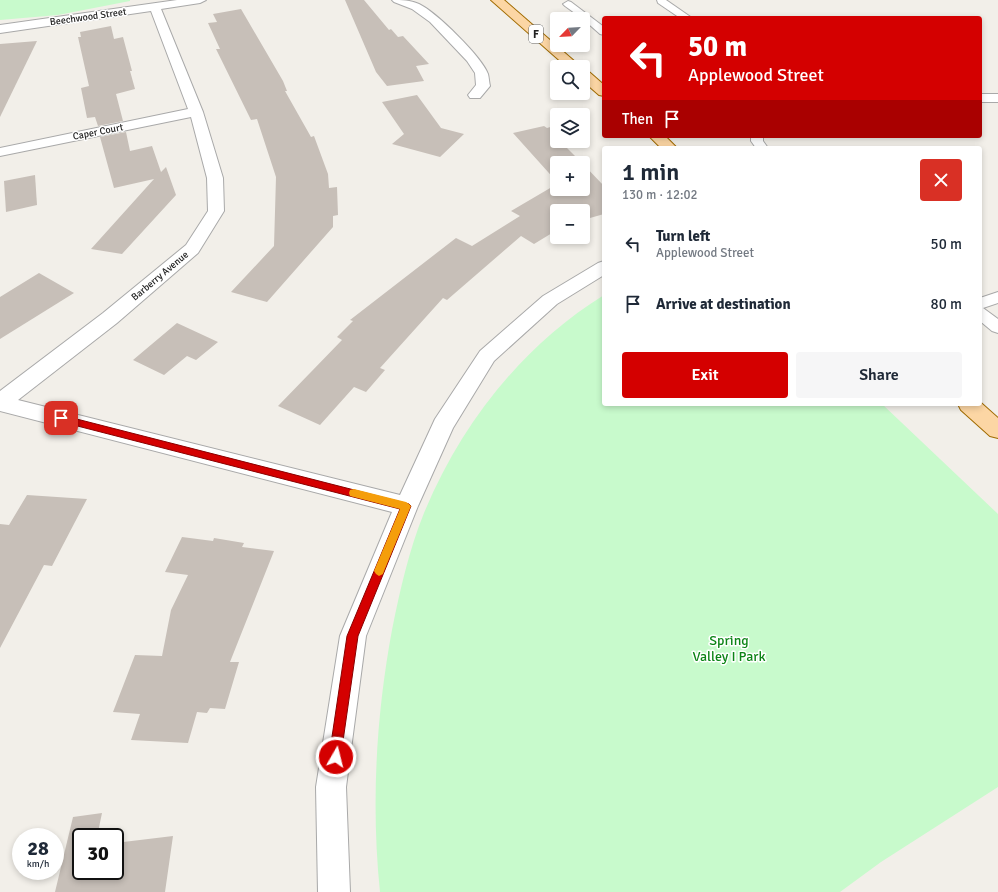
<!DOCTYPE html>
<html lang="en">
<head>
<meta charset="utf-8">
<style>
	body { margin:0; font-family:Signika,sans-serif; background:#f6f6f7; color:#1f2937; height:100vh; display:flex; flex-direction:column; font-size:15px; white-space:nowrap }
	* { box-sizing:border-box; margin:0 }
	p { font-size:13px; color:#747a83 }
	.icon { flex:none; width:22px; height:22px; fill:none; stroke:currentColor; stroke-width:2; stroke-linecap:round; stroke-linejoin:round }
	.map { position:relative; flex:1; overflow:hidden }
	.side { position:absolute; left:602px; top:146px; width:380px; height:260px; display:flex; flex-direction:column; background:#fff; border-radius:4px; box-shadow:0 2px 6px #0003 }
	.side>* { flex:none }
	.hud { position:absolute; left:602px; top:16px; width:380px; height:122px; border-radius:4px; box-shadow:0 2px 6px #0003; background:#d40000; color:#fff; overflow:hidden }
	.needle { width:26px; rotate:245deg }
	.buttons { position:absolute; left:550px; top:12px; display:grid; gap:8px }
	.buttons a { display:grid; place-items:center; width:40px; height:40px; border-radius:4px; background:#fff; box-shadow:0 2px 6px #0003; font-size:20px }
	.speed { position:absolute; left:12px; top:828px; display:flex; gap:8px; font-size:20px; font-weight:700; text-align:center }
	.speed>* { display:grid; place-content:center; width:52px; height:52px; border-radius:50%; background:#fff; box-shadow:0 2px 6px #0003; line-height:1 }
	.speed small { font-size:10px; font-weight:400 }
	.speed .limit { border:2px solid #111; border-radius:6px; background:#fff; color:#111 }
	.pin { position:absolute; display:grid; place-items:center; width:34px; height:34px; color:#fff; margin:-17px; border-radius:8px; box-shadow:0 2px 6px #0006 }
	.me { position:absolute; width:44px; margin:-22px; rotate:8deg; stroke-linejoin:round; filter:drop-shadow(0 0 3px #0008) }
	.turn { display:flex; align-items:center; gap:14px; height:84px; padding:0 20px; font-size:18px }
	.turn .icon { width:52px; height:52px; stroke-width:2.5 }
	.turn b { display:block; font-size:28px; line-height:34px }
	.then { display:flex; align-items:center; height:38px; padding:0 20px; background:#0003; gap:8px; font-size:15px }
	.round { display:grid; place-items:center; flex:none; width:42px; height:42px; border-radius:4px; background:#f6f6f7 }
	.overview { display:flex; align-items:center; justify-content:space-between; height:68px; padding:0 20px }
	h1 { font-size:24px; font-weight:600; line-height:30px }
	.action { display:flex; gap:8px; margin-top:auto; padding:8px 20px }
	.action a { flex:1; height:46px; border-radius:4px; background:#d40000; color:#fff; font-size:16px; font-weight:600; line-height:46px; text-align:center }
	.action a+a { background:#f6f6f7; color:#1f2937 }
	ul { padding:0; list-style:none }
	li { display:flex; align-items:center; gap:12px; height:60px; padding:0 20px }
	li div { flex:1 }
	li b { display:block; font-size:15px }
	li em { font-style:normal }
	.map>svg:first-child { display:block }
	.park { fill:#c8facc }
	.building { fill:#c7bfb8 }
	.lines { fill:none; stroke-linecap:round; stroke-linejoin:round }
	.lane-casing { stroke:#a9a9a9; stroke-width:2 }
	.street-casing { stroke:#a9a9a9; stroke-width:2 }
	.primary-casing { stroke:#a06b00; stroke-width:2 }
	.lane { fill:#fff; fill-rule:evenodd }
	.street { fill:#fff; fill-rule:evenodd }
	.primary { fill:#fcd6a4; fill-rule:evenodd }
	.route { fill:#d40000; stroke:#8a0000 }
	.slow { fill:#f59e0b }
	.labels { text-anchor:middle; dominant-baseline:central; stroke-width:3; stroke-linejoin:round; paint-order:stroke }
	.far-street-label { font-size:10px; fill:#222; stroke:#fff }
	.shield { fill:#fff; stroke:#646464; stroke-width:1 }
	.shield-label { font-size:11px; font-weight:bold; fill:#222 }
	.near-park-label { font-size:14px; fill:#0c8416; stroke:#fff }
</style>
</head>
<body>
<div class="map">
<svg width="998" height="892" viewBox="0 0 998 892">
	<rect width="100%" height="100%" fill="#f2efe9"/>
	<g class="park">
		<path d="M 0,0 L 130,0 L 130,1 L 58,15 L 0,20 Z"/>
		<path d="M 604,295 L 604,404 L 882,404 L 998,514 L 998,787 L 881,862 L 840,892 L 380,892 C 371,805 376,716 392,630 C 400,590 409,550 424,513 C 461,424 522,346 604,295 Z"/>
	</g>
	<g class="building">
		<path d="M 345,0 L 364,0 L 389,30 L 391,29 L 398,37 L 403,36 L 429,64 L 416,66 L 424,81 L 387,86 L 376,72 Z"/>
		<path d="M 241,9 L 283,81 L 287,91 L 285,91 L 311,137 L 314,136 L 328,174 L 329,188 L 337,187 L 338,215 L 333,216 L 333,227 L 267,302 L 231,292 L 274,246 L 276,177 L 257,119 L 251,120 L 216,49 L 220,49 L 208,23 L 217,22 L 213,14 Z"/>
		<path d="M 111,26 L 114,39 L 123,37 L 132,71 L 130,71 L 135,89 L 116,94 L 123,121 L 98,126 L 95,117 L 87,118 L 81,88 L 89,86 L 78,37 L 81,37 L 80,32 Z"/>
		<path d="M 37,41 L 0,117 L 0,44 Z"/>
		<path d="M 417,95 L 441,128 L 464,134 L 440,157 L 392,144 L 404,134 L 382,102 Z"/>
		<path d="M 557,125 L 557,141 L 560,141 L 582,163 L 557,163 L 557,182 L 513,133 L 544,126 L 547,128 Z"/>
		<path d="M 126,132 L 130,151 L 152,146 L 161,172 L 166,167 L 176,195 L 122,254 L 91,249 L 154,179 L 114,188 L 100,137 Z"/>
		<path d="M 583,164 L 604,186 L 604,214 L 583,220 L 583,211 L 557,211 L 557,230 L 534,244 L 521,236 L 447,300 L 443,298 L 380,368 L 385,370 L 366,392 L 354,387 L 320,425 L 278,406 L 342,340 L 337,337 L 353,321 L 350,320 L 456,238 L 472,246 L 520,216 L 511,211 L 557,184 L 557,189 L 583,189 Z"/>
		<path d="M 35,175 L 37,205 L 6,212 L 4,181 Z"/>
		<path d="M 39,273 L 74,293 L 0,339 L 0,297 Z"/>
		<path d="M 177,323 L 218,342 L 196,360 L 187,356 L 164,375 L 133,360 Z"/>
		<path d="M 27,495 L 87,499 L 52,566 L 44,565 L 0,648 L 0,524 L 9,525 Z"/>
		<path d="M 182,537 L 213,541 L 214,538 L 244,543 L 242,547 L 274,551 L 230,662 L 239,662 L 225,709 L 210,708 L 207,713 L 197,712 L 188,743 L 131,740 L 140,714 L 113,712 L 135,655 L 162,656 L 171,610 L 188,575 L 165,572 Z"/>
		<path d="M 102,813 L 97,837 L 81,837 L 81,871 L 115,871 L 115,843 L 173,836 L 165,892 L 55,892 L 73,817 Z"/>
	</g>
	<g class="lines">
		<defs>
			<g id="lane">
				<path d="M 657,0 L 666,0 L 692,18 L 680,18 L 658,3 Z"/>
				<path d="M 568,1 L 571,2 L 604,27 L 604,35 L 600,34 L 583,19 L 565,6 L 563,4 Z"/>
				<rect x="980" y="94" width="18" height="8"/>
				<path d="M 751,136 L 763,136 L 763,141 L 768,148 L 756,148 L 751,141 Z"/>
				<path d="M 998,292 L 998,303 L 983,308 L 998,319 L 998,333 L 992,331 L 980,321 L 980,298 Z"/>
			</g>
			<g id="street">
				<path d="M 177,0 L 206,0 L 200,3 L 161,9 L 203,112 L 223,178 L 224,211 L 198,253 L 117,323 L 18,400 L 400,495 L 435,419 L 480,351 L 543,296 L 598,263 L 604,261 L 604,275 L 557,304 L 494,361 L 453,428 L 418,506 L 366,636 L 346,787 L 350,892 L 318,892 L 316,787 L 340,636 L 392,512 L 0,411 L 0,391 L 103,313 L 186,245 L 208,211 L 207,178 L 191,117 L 0,156 L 0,148 L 188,109 L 151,11 L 0,33 L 0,25 Z"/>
				<path d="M 392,0 C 402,0 410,0 419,4 C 436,12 482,57 488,74 C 489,78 489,82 490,86 L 480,98 L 470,98 L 468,95 L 476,85 L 475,73 L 467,61 L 430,22 L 412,9 L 394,2 Z"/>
			</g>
			<g id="primary">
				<path d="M 491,0 L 504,0 L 581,67 L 567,67 Z"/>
				<path d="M 583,70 L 588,71 L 604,85 L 604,96 L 599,95 L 583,81 Z"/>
				<path d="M 649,136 L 665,136 L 677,148 L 661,148 Z"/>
				<path d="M 980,402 L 998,418 L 998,438 L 990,436 L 961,410 L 958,404 L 980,404 Z"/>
			</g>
		</defs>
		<use href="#lane" class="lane-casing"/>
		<use href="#street" class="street-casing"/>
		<use href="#primary" class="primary-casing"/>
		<use href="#lane" class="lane"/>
		<use href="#street" class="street"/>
		<use href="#primary" class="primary"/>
	</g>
	<path class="route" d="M 61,415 L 409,504 L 411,506 L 358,636 L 340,762 L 336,763 L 331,762 L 329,757 L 347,636 L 400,509 L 58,421 L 57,418 Z"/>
	<path class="slow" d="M 354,489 L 406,502 L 409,504 L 411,506 L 384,571 L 383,574 L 379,576 L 376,574 L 374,571 L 400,509 L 350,496 L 349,493 L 350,490 Z"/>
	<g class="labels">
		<g class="far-street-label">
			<text transform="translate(88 17) rotate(-8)">Beechwood Street</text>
			<text transform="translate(98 132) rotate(-11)">Caper Court</text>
			<text transform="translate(160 276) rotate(-40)">Barberry Avenue</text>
		</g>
		<rect class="shield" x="529" y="25" width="14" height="18" rx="3"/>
		<g class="shield-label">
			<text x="536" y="34">F</text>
		</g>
		<g class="near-park-label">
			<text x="729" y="640">Spring<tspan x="729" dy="16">Valley I Park</tspan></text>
		</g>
	</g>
</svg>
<div class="buttons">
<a><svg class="needle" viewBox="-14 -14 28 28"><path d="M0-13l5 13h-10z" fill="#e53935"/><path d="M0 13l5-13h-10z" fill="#747a83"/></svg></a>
<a><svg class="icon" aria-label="search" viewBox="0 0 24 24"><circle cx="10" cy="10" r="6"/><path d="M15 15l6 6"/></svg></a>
<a><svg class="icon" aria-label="layers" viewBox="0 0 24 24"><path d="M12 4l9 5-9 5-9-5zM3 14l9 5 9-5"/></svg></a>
<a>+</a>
<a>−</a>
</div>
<div class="speed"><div>28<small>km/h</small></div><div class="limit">30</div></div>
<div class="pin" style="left:61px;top:418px;background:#d93025"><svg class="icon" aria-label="arrive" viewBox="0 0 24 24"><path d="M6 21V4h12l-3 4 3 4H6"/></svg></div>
<svg class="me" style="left:336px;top:757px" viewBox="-20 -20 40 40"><circle r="17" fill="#d40000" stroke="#fff" stroke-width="3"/><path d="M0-11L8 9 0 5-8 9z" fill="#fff"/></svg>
<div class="hud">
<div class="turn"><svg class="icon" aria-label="left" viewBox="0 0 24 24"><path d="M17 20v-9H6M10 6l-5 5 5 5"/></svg><div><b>50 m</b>Applewood Street</div></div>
<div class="then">Then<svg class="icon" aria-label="arrive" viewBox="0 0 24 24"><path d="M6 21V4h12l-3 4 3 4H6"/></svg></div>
</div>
<section class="side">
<div class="overview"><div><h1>1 min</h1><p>130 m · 12:02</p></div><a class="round" style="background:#d93025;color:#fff"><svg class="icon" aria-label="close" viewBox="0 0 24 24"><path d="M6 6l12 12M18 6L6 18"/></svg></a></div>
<ul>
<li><svg class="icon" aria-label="left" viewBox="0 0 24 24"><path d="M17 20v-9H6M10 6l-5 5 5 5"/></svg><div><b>Turn left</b><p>Applewood Street</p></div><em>50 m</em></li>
<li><svg class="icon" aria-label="arrive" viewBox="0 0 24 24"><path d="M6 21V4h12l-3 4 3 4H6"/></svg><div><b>Arrive at destination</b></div><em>80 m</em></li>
</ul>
<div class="action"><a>Exit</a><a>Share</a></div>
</section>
</div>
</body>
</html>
